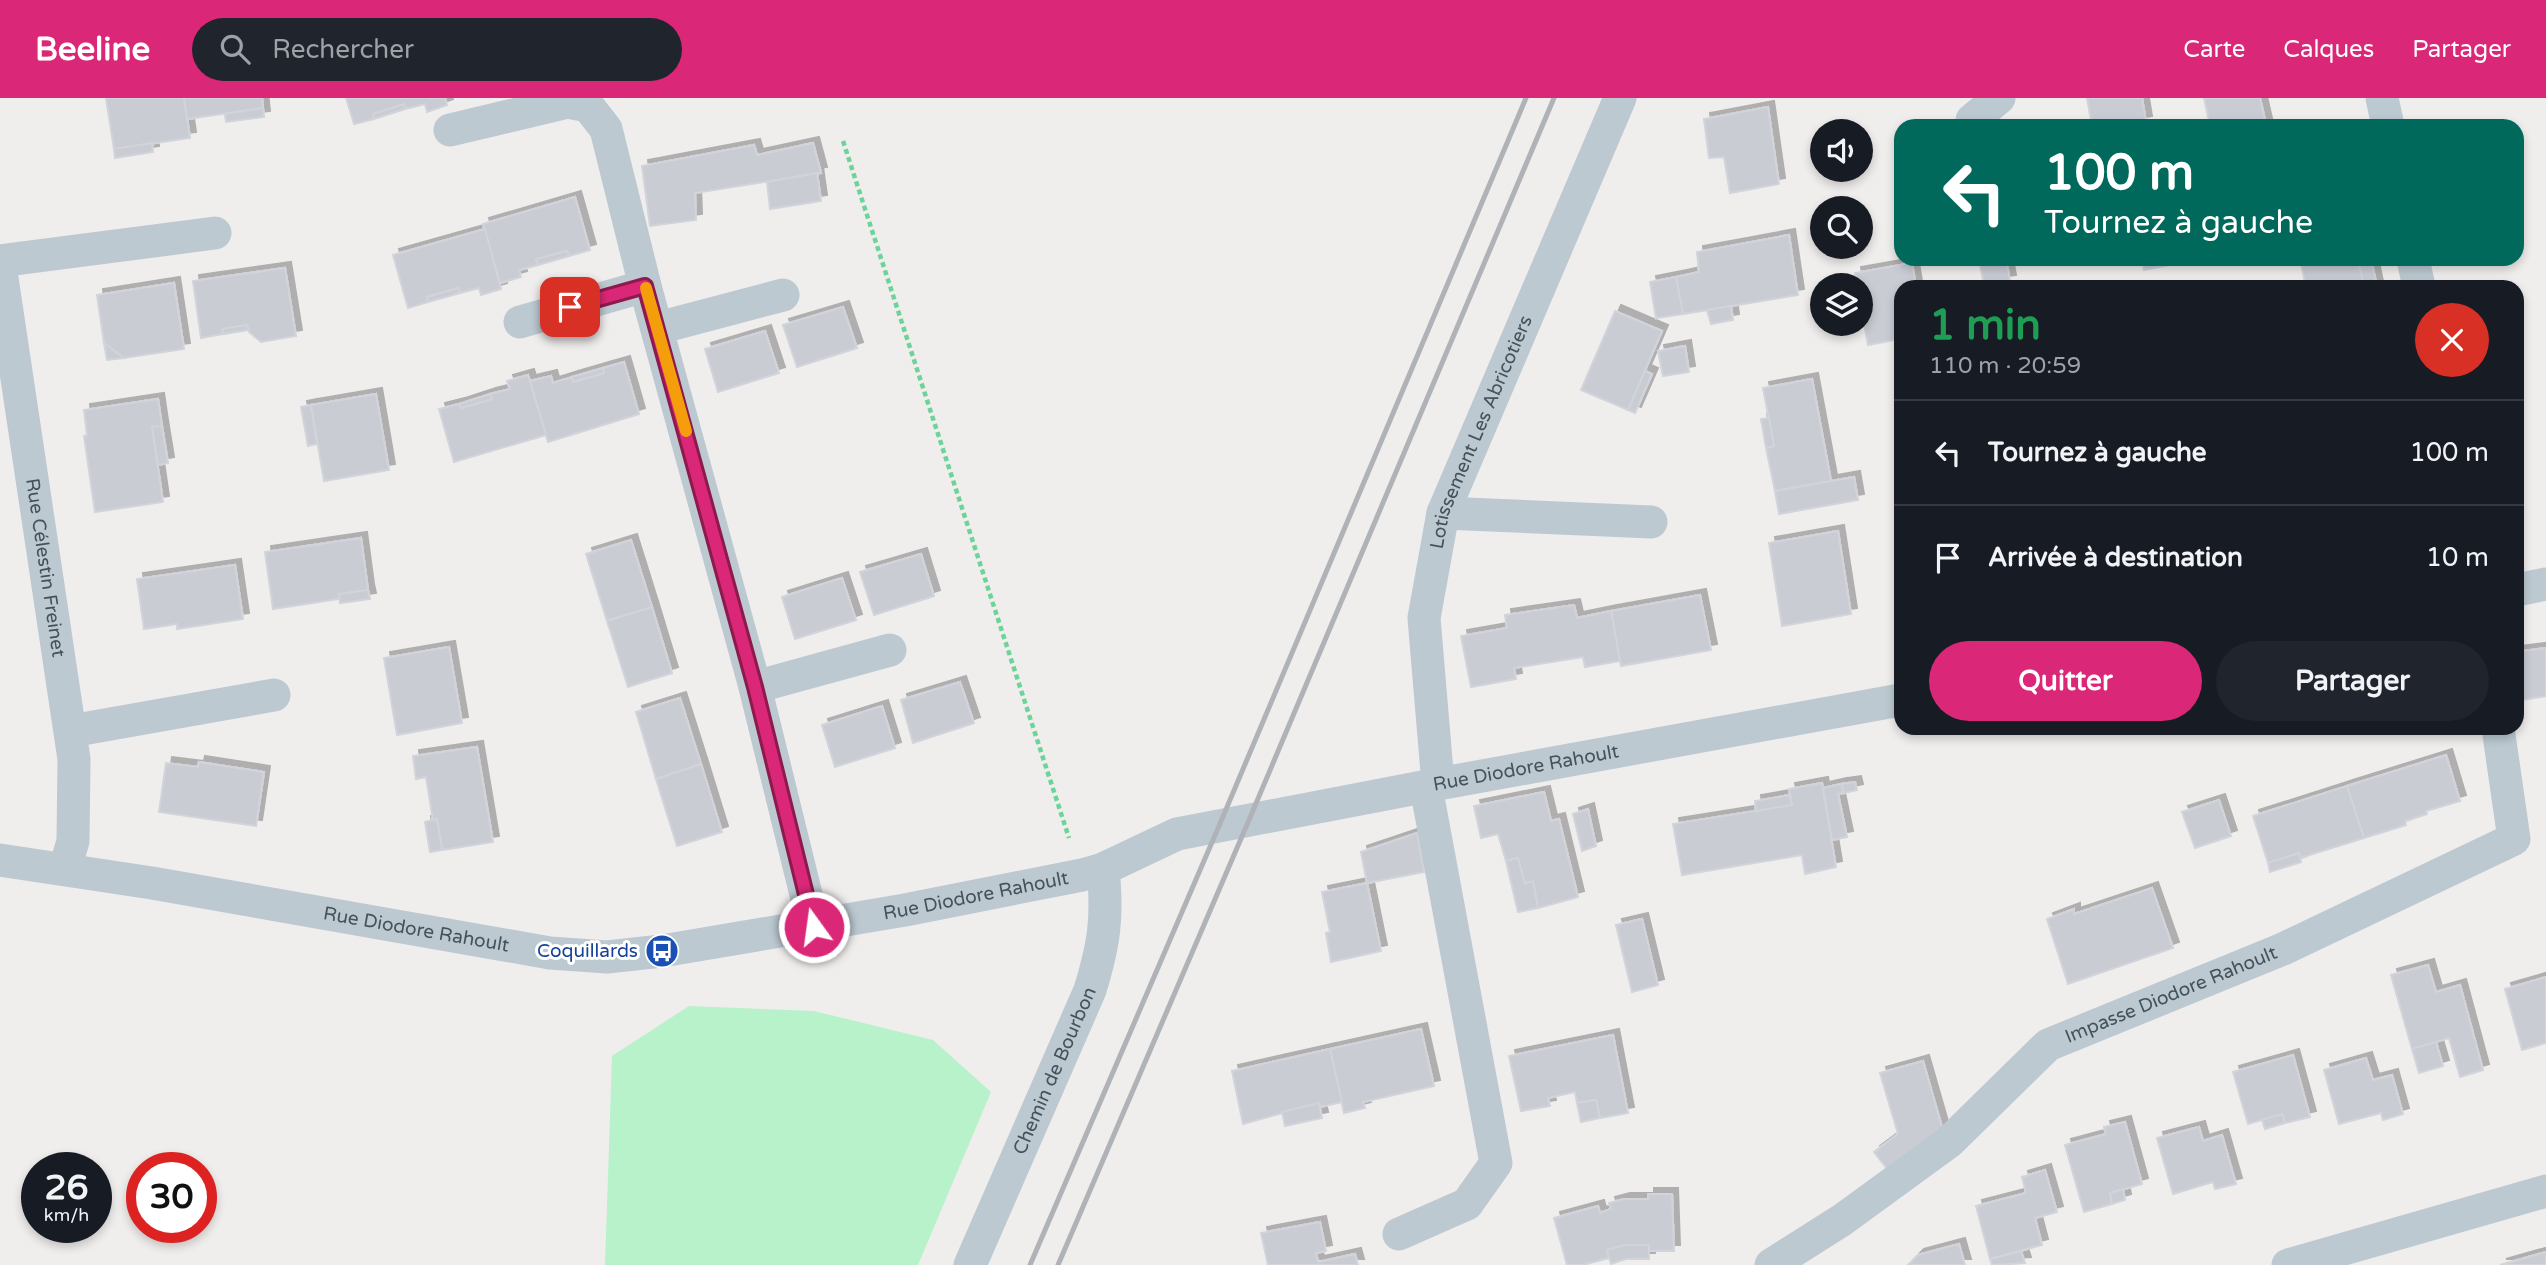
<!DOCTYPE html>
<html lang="fr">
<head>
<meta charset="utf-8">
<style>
	body { margin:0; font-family:"Varela Round",sans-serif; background:#20242c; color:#f1f3f6; height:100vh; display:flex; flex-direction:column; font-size:26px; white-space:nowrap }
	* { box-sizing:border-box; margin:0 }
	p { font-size:23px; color:#9ea1a6 }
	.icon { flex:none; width:38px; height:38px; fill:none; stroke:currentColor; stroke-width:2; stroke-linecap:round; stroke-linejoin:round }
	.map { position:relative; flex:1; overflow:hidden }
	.details { position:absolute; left:1894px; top:182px; width:630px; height:455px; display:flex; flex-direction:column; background:#171b24; border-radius:21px; box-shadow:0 4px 10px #0003 }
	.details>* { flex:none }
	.banner { position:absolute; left:1894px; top:21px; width:630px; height:147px; border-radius:21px; box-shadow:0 4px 10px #0003; background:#00695c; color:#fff; overflow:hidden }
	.buttons { position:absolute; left:1810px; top:21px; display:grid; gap:14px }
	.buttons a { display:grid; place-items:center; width:63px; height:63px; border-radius:50%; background:#171b24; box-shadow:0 4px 10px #0003; font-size:35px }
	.speed { position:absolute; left:21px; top:1054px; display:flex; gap:14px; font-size:35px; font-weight:700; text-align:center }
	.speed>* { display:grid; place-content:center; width:91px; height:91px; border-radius:50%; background:#171b24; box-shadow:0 4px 10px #0003; line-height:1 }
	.speed small { font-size:18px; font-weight:400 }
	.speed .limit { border:10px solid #d22; background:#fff; color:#111 }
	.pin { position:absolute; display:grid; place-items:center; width:60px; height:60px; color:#fff; margin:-30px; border-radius:14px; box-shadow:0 4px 10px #0006 }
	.me { position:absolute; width:77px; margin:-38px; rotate:346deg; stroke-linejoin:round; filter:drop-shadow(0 0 5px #0008) }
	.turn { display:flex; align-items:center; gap:24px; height:147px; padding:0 35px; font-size:32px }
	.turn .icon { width:91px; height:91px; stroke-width:2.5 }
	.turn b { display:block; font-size:49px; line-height:60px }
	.round { display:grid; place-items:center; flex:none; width:74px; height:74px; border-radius:37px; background:#20242c }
	.headline { display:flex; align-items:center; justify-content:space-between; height:119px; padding:0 35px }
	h1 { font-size:42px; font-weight:700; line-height:52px; color:#1e9e55 }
	.button { display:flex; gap:14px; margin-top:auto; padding:14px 35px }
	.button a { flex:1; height:80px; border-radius:42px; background:#db2777; color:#fff; font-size:28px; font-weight:700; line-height:80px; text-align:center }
	.button a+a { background:#20242c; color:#f1f3f6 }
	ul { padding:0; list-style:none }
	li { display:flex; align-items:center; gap:21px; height:105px; padding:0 35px; border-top:2px solid #363941 }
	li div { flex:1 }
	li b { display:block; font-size:26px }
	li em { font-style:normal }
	header { display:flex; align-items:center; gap:42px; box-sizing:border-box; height:98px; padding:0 35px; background:#db2777; color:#fff }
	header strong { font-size:33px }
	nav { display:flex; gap:38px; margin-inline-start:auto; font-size:24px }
	.search { width:490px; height:63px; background:#20242c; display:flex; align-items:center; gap:18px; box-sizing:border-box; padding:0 24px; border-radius:38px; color:#9ea1a6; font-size:26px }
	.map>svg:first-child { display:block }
	.green { fill:#b7f2ca }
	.building { fill:#c9ccd3; stroke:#d1d4da; stroke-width:2; filter:url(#shadow) }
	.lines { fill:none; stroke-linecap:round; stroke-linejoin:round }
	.path { stroke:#6cd399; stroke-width:4.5; stroke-dasharray:5 3.5; stroke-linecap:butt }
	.minor { stroke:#bcc9d1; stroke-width:33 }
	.rail { stroke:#afb3b8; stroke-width:5 }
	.route-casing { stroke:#8e194d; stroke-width:18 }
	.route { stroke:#db2777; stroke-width:12 }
	.slow { stroke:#f59e0b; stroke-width:12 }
	.labels { text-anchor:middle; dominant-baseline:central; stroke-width:6; stroke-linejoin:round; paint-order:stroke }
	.street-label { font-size:19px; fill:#44525c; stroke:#fff }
	.transit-label { font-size:19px; fill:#164399; stroke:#fff; text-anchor:end }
</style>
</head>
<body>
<header>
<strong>Beeline</strong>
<div class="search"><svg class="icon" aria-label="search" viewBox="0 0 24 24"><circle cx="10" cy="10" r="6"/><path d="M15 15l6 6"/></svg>Rechercher</div>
<nav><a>Carte</a><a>Calques</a><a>Partager</a></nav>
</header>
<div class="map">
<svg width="2546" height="1167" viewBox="0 0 2546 1167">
	<defs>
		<filter id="shadow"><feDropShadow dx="6" dy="-6" stdDeviation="0" flood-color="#0004"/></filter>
	</defs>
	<rect width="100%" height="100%" fill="#f0eded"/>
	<path class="green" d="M 689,908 L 814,913 L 933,942 L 991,994 L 918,1167 L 605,1167 L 612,958 Z"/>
	<g class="building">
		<path d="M 106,0 L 184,0 L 190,40 L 114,51 Z"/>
		<path d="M 184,0 L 262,0 L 263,10 L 187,21 Z"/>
		<path d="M 346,0 L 445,0 L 447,7 L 427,14 L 425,6 L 405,11 L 404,6 L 373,16 L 374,21 L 354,26 Z"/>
		<path d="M 2087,0 L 2142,0 L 2146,24 L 2124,28 L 2092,28 Z"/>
		<path d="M 2204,0 L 2260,0 L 2266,26 L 2210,28 Z"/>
		<path d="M 404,6 L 405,11 L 374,21 L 373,16 Z"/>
		<path d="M 1768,9 L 1779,86 L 1730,95 L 1724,59 L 1709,60 L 1704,21 Z"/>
		<path d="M 263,10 L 264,19 L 226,24 L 225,16 Z"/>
		<path d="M 152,45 L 153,54 L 115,60 L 114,51 Z"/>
		<path d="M 813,45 L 821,75 L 695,95 L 696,122 L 650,128 L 642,68 L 754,47 L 757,57 Z"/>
		<path d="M 817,75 L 821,103 L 770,111 L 767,84 Z"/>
		<path d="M 575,99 L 590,152 L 569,158 L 567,153 L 536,161 L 538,167 L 519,172 L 521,179 L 500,185 L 483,126 Z"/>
		<path d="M 485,131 L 501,191 L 481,197 L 479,190 L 460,195 L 458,190 L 427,199 L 428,204 L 408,210 L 393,157 Z"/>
		<path d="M 1789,137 L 1798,197 L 1683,216 L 1676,179 L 1699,174 L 1697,154 Z"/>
		<path d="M 567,153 L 569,158 L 538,167 L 536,161 Z"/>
		<path d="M 1979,161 L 2006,161 L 2010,183 L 1984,187 Z"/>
		<path d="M 2142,161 L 2189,161 L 2189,163 L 2144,172 Z"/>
		<path d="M 2300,161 L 2358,161 L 2364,189 L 2306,189 Z"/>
		<path d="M 2358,161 L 2371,161 L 2377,189 L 2364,189 Z"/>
		<path d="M 1912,165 L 1916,189 L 1900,189 L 1900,241 L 1868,247 L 1860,204 L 1860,187 L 1857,187 L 1855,175 Z"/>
		<path d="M 285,170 L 296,238 L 261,244 L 249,234 L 247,227 L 222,231 L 223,236 L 201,240 L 193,183 Z"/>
		<path d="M 1676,179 L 1683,216 L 1656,220 L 1650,184 Z"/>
		<path d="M 174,185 L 184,251 L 124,260 L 104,245 L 97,197 Z"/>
		<path d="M 458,190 L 460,195 L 428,204 L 427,199 Z"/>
		<path d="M 1731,208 L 1733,222 L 1711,226 L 1707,212 Z"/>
		<path d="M 843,209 L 857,250 L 797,269 L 783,227 Z"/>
		<path d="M 1615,213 L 1662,233 L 1628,312 L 1581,292 Z"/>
		<path d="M 247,227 L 249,232 L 223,236 L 222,231 Z"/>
		<path d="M 765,233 L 779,275 L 718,294 L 705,251 Z"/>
		<path d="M 104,245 L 124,260 L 107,262 Z"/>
		<path d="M 1685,248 L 1689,274 L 1663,278 L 1658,253 Z"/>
		<path d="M 624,264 L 639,316 L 548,344 L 530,283 L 551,278 L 553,285 L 572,279 L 573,284 L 604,275 L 603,270 Z"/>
		<path d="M 603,270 L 604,275 L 573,284 L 572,279 Z"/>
		<path d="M 1645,273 L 1652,276 L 1635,315 L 1628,312 Z"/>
		<path d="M 528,277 L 546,337 L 454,364 L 439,311 L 459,306 L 461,310 L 492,301 L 490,296 L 510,291 L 507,283 Z"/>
		<path d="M 1812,281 L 1831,383 L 1775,393 L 1766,350 L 1774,348 L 1763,290 Z"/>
		<path d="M 376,296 L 389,372 L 324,383 L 311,307 Z"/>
		<path d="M 490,296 L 492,301 L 461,310 L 459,306 Z"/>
		<path d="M 158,301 L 162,328 L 152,329 L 163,404 L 95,414 L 84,338 L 87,337 L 84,312 Z"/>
		<path d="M 311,307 L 317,346 L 308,348 L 301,309 Z"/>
		<path d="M 1769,320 L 1774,348 L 1766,350 L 1761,321 Z"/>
		<path d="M 162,328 L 168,365 L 158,367 L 152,329 Z"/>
		<path d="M 1854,379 L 1858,402 L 1779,416 L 1775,393 Z"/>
		<path d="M 1838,433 L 1851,516 L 1782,528 L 1769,445 Z"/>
		<path d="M 361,440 L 368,492 L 339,496 L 339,501 L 273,511 L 265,454 Z"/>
		<path d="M 631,442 L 652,509 L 607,523 L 586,456 Z"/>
		<path d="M 921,456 L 934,498 L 874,517 L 860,474 Z"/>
		<path d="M 235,467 L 243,521 L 177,531 L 177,526 L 144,531 L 137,481 Z"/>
		<path d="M 842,480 L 856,522 L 795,541 L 782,499 Z"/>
		<path d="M 368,492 L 370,501 L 340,505 L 339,496 Z"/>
		<path d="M 1700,497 L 1711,552 L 1621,568 L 1611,513 Z"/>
		<path d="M 1574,507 L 1577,520 L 1611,513 L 1620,563 L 1585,569 L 1583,559 L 1514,570 L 1516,581 L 1471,589 L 1461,538 L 1507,530 L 1505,517 Z"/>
		<path d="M 652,509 L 672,575 L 628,589 L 607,523 Z"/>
		<path d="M 449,549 L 462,625 L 397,637 L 384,560 Z"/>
		<path d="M 2546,550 L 2546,598 L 2516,603 L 2516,554 Z"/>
		<path d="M 960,584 L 974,625 L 913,645 L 901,602 Z"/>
		<path d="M 680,600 L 701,666 L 656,681 L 636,614 Z"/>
		<path d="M 882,608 L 895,650 L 835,669 L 822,627 Z"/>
		<path d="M 477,649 L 493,744 L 442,752 L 437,721 L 433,722 L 426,679 L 416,681 L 413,658 Z"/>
		<path d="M 2446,657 L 2460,703 L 2426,713 L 2427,716 L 2405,723 L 2406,727 L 2364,740 L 2347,688 Z"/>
		<path d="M 199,664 L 264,674 L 256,728 L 159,714 L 166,665 L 198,669 Z"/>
		<path d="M 701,666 L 722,734 L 677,748 L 656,681 Z"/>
		<path d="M 1855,684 L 1857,692 L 1844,695 L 1841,686 Z"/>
		<path d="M 1822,685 L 1836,769 L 1805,776 L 1802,757 L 1682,777 L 1673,726 L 1792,707 L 1789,691 Z"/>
		<path d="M 1841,686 L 1844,695 L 1838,696 L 1847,739 L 1832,742 L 1823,690 Z"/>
		<path d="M 2347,688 L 2364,740 L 2300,760 L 2299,755 L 2268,765 L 2253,718 Z"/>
		<path d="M 1544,694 L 1551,723 L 1559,721 L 1578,799 L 1538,810 L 1533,783 L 1525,786 L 1518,760 L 1506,763 L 1498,736 L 1481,740 L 1474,708 Z"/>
		<path d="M 1790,697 L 1792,707 L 1756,713 L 1755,703 Z"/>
		<path d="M 2219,702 L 2231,738 L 2195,750 L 2182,714 Z"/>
		<path d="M 1588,711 L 1596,748 L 1582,753 L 1573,716 Z"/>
		<path d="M 437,721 L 442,752 L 430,754 L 425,724 Z"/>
		<path d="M 1417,735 L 1424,774 L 1367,785 L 1361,754 Z"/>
		<path d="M 2299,755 L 2301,764 L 2270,774 L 2268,765 Z"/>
		<path d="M 1518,760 L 1525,786 L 1533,783 L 1538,810 L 1518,814 L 1506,763 Z"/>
		<path d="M 1367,785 L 1381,853 L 1331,864 L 1326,835 L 1330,834 L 1322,794 Z"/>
		<path d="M 2152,790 L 2173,850 L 2068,886 L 2047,821 L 2074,811 L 2074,816 Z"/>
		<path d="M 1642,821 L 1658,887 L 1632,894 L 1616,827 Z"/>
		<path d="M 2428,867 L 2436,894 L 2460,887 L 2483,972 L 2460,979 L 2449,940 L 2412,951 L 2391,877 Z"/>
		<path d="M 2546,879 L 2546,945 L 2522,952 L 2505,891 Z"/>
		<path d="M 1421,931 L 1434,988 L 1363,1004 L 1365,1010 L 1344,1015 L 1330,951 Z"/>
		<path d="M 1613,937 L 1628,1015 L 1600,1020 L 1596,1002 L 1577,1005 L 1575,994 L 1548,1000 L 1550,1008 L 1521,1013 L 1509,958 Z"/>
		<path d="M 2436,944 L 2443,968 L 2419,975 L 2412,951 Z"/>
		<path d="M 1330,951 L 1342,1004 L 1320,1009 L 1319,1005 L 1243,1026 L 1232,973 Z"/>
		<path d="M 2293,957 L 2310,1019 L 2285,1025 L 2282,1016 L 2248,1026 L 2233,974 Z"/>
		<path d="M 2366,960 L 2373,982 L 2392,977 L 2403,1016 L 2383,1022 L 2381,1015 L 2339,1026 L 2324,972 Z"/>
		<path d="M 1923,963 L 1946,1043 L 1891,1076 L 1874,1054 L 1898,1036 L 1880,975 Z"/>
		<path d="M 1596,1002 L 1600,1020 L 1581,1024 L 1577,1005 Z"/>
		<path d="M 1319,1005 L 1322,1020 L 1285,1028 L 1282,1014 Z"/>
		<path d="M 2282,1016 L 2285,1025 L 2265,1031 L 2262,1022 Z"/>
		<path d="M 2125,1024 L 2142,1086 L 2110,1095 L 2112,1106 L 2084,1114 L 2065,1047 L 2106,1036 L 2104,1029 Z"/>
		<path d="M 2199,1029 L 2203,1043 L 2222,1037 L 2236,1086 L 2215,1091 L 2213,1084 L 2173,1096 L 2157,1040 Z"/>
		<path d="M 2045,1072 L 2057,1114 L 2035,1120 L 2042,1147 L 1990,1161 L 1976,1108 L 2026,1095 L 2022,1079 Z"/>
		<path d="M 2123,1091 L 2125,1102 L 2112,1106 L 2110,1095 Z"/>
		<path d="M 1648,1096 L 1672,1096 L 1674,1153 L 1649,1153 L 1649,1147 L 1625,1147 L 1607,1152 L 1609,1160 L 1583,1167 L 1567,1167 L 1554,1120 L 1598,1108 L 1600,1115 L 1611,1111 L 1609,1105 L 1624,1101 L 1648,1101 Z"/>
		<path d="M 1320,1124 L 1326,1153 L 1316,1155 L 1318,1164 L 1355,1156 L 1358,1167 L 1268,1167 L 1261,1135 Z"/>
		<path d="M 1959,1146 L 1965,1167 L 1908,1167 L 1918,1157 Z"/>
		<path d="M 1625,1147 L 1649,1147 L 1649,1161 L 1626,1161 L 1611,1166 L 1607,1152 Z"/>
		<path d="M 2021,1153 L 2025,1165 L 1992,1167 L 1990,1161 Z"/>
		<path d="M 2546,1154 L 2546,1167 L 2500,1167 Z"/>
	</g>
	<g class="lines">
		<path class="path" d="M 843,43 L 1069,740"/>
		<g class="minor">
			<path d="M 2382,0 L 2388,28"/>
			<path d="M 1972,22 L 1999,0"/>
			<path d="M 450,32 L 568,4 L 588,8 L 606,31 L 645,188 L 755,589 L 814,829"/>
			<path d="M 2413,161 L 2419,189"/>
			<path d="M 0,163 L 215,135"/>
			<path id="s1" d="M 0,167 L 74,661 L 73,743 L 65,771"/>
			<path d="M 520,224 L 645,188"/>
			<path d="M 658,230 L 783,197"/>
			<path d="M 1443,415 L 1651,424"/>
			<path d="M 2516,492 L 2546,486"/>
			<path d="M 755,589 L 890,552"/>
			<path d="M 71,633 L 274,597"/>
			<path id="s2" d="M 1438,686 L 1424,520 L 1443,415 L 1620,0"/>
			<path id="s3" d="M 0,762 L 152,785 L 550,855 L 607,859 L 662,853 L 905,812 L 1082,777 L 1103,771 L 1177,736 L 1438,686 L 1900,602"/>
			<path d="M 1399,1136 L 1467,1106 L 1496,1065 L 1426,689"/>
			<path id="s4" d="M 970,1167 L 1090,892 C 1104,846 1108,820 1103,771"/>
			<path id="s5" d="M 1771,1167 L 1842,1122 L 1949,1044 L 2048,947 L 2283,851 L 2514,741 L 2498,630"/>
			<path d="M 2288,1167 L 2546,1093"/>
		</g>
		<g class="rail">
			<path d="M 1030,1167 L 1219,728 L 1526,0"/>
			<path d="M 1058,1167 L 1249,722 L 1554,0"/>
		</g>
	</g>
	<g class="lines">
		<defs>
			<path id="route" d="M 570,209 L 645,188 L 755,589 L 814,829"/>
		</defs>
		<use href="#route" class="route-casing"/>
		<use href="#route" class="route"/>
		<path class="slow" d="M 646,190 L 686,333"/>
	</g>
	<defs>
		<symbol id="bus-disc" viewBox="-11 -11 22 22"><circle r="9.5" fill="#1a4fb4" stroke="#fff"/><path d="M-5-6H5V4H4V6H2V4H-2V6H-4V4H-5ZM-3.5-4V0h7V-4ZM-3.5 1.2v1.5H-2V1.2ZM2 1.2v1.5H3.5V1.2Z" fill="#fff"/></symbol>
	</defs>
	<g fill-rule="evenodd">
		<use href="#bus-disc" x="643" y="834" width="38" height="38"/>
	</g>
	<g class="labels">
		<g class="street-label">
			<text stroke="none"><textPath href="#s2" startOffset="362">Lotissement Les Abricotiers</textPath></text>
			<text stroke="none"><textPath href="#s1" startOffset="306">Rue Célestin Freinet</textPath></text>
			<text stroke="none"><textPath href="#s3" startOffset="1556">Rue Diodore Rahoult</textPath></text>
			<text stroke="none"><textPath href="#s3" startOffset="989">Rue Diodore Rahoult</textPath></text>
			<text stroke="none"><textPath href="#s3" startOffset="422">Rue Diodore Rahoult</textPath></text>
			<text stroke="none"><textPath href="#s5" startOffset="488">Impasse Diodore Rahoult</textPath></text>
			<text stroke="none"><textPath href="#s4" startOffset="212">Chemin de Bourbon</textPath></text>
		</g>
		<g class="transit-label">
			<text x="638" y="853">Coquillards</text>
		</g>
	</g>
</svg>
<div class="buttons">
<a><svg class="icon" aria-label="sound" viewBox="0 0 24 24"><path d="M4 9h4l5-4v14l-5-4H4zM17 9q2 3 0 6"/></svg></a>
<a><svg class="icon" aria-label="search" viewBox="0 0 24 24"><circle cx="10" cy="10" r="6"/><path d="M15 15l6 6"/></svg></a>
<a><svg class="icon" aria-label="layers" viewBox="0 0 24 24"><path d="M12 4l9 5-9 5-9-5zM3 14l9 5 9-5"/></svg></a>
</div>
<div class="speed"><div>26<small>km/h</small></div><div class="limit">30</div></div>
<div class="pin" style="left:570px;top:209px;background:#d93025"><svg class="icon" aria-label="arrive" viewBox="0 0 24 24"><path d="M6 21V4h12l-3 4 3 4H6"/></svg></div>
<svg class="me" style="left:814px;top:829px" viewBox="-20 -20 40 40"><circle r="17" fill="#db2777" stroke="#fff" stroke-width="3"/><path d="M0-11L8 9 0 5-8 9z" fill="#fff"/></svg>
<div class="banner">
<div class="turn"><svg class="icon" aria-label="left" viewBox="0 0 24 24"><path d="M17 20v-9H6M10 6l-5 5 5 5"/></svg><div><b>100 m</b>Tournez à gauche</div></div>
</div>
<section class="details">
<div class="headline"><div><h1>1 min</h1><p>110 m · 20:59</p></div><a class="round" style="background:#d93025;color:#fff"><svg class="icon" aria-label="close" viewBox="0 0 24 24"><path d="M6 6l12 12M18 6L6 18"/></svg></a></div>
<ul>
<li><svg class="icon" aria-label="left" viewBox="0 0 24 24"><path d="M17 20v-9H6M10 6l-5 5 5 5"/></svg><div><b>Tournez à gauche</b></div><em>100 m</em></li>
<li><svg class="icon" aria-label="arrive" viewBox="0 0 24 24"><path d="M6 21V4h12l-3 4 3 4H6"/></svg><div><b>Arrivée à destination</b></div><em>10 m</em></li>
</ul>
<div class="button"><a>Quitter</a><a>Partager</a></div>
</section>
</div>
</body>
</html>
